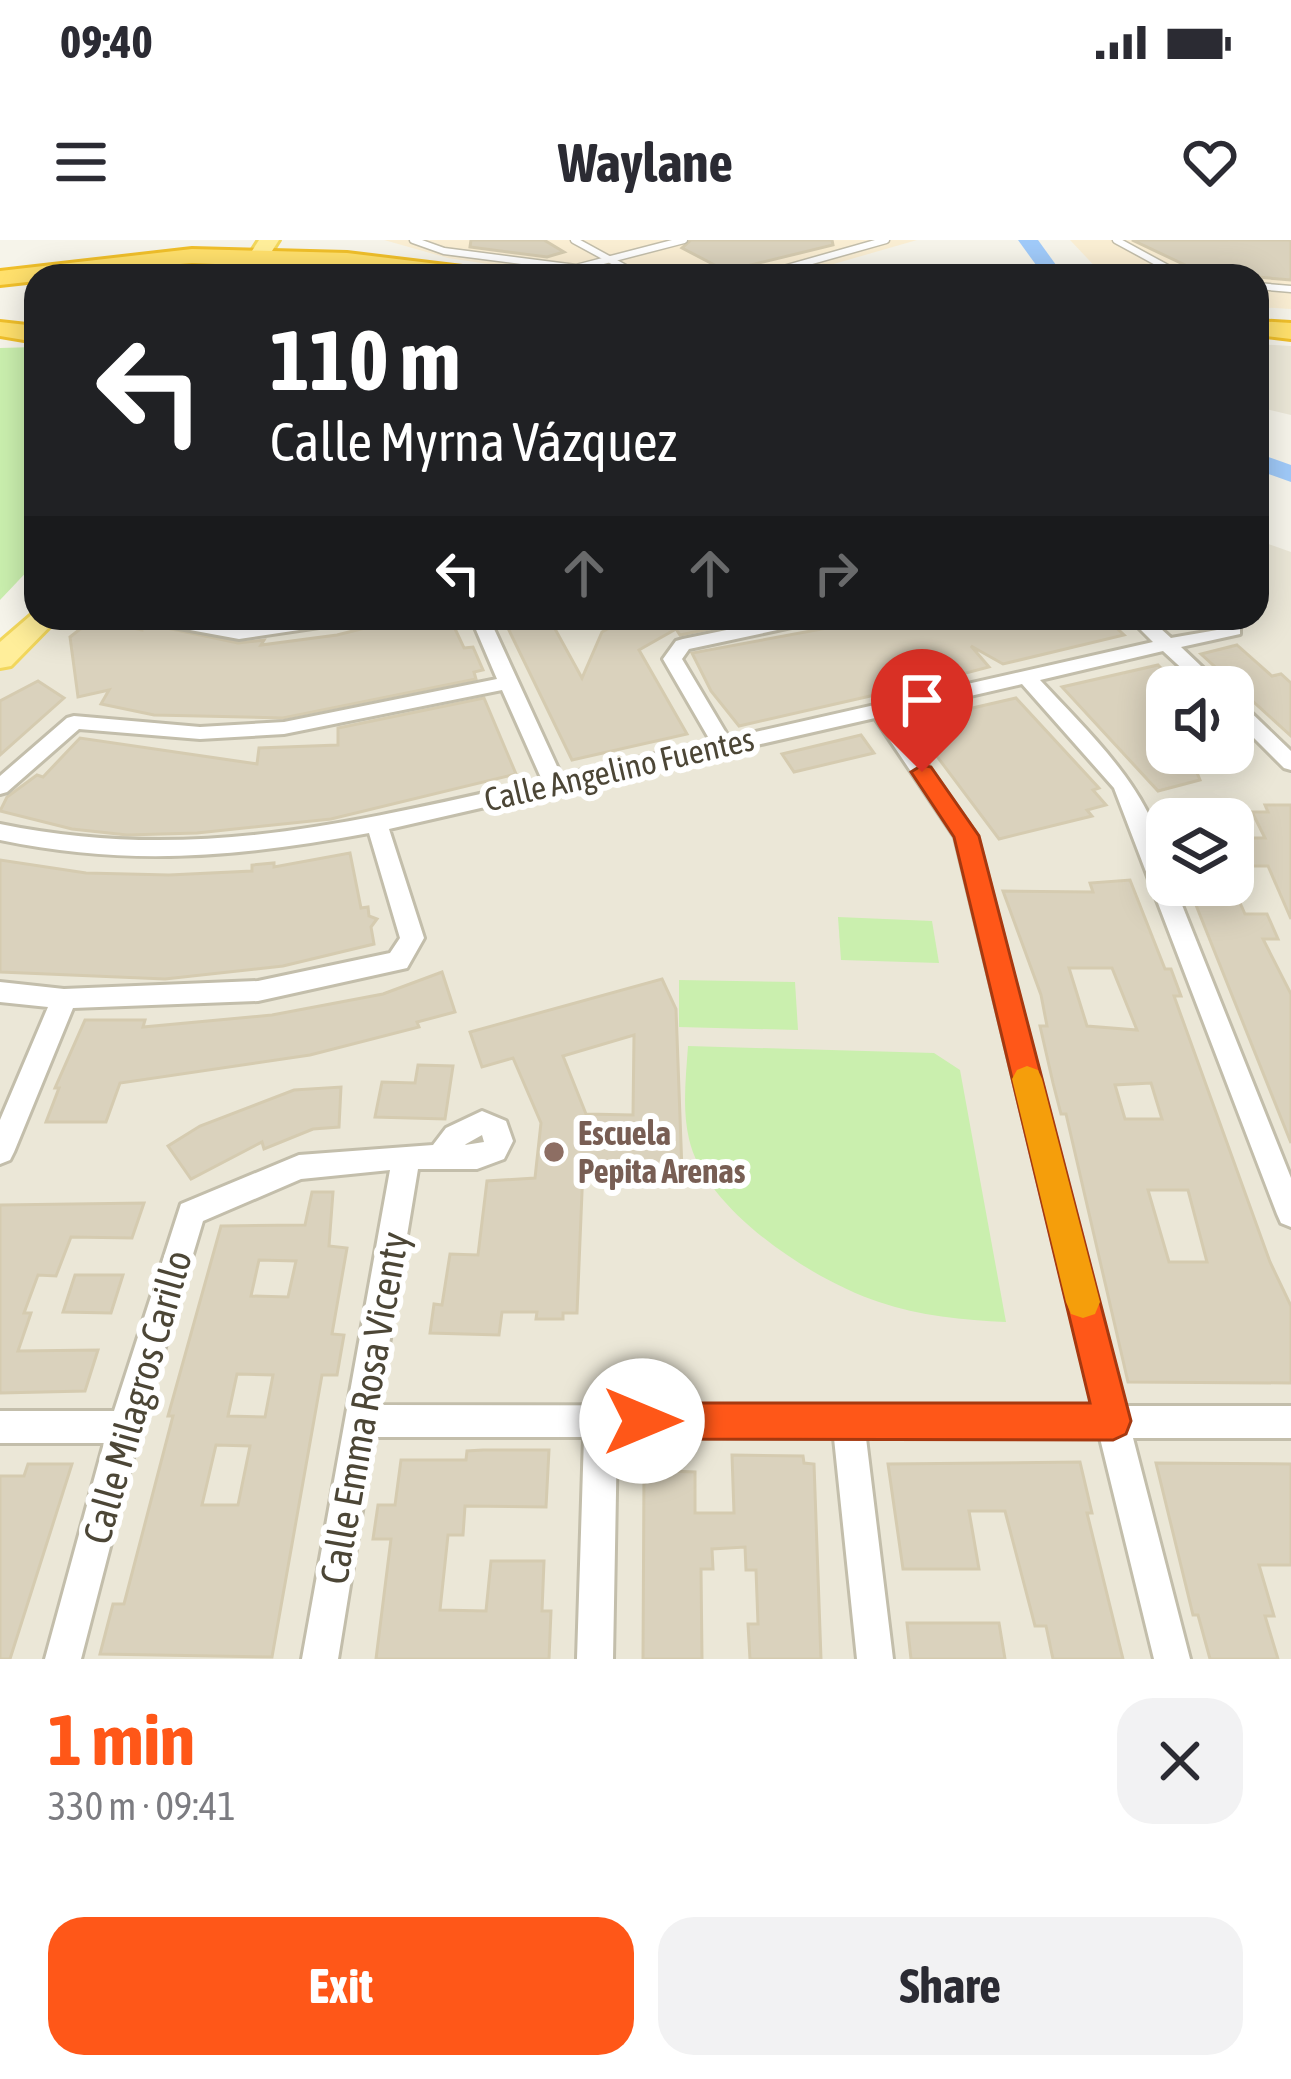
<!DOCTYPE html>
<html lang="en">
<head>
<meta charset="utf-8">
<style>
	body { margin:0; font-family:"Asap Condensed",sans-serif; background:#f2f2f3; color:#2b2b33; height:100vh; display:flex; flex-direction:column; font-size:45px; white-space:nowrap }
	* { box-sizing:border-box; margin:0 }
	p { font-size:39px; color:#7c7c81 }
	.icon { flex:none; width:66px; height:66px; fill:none; stroke:currentColor; stroke-width:2; stroke-linecap:round; stroke-linejoin:round }
	.map { position:relative; height:1419px; overflow:hidden }
	.sheet { display:flex; flex-direction:column; background:#fff; flex:1 }
	.sheet>* { flex:none }
	.guide { position:absolute; left:24px; top:24px; width:1245px; height:366px; border-radius:36px; box-shadow:0 6px 30px #0003; background:#202124; color:#fff; overflow:hidden }
	.tools { position:absolute; left:1146px; top:426px; display:grid; gap:24px }
	.tools a { display:grid; place-items:center; width:108px; height:108px; border-radius:24px; background:#fff; box-shadow:0 6px 30px #0003; font-size:60px }
	.pin { position:absolute; display:grid; place-items:center; width:102px; height:102px; color:#fff; margin:-123px -51px; border-radius:50% 50% 50% 0; rotate:-45deg; box-shadow:0 0 12px #0007 }
	.pin .icon { rotate:45deg }
	.me { position:absolute; width:132px; margin:-66px; rotate:90deg; stroke-linejoin:round; filter:drop-shadow(0 0 9px #0008) }
	.turn { display:flex; align-items:center; gap:42px; height:252px; padding:0 48px; font-size:54px }
	.turn .icon { width:156px; height:156px; stroke-width:2.5 }
	.turn b { display:block; font-size:84px; line-height:102px }
	.lanes { display:flex; align-items:center; height:114px; padding:0 48px; background:#0003; justify-content:center; gap:60px; direction:ltr }
	.lanes .off { opacity:.35 }
	.round { display:grid; place-items:center; flex:none; width:126px; height:126px; border-radius:36px; background:#f2f2f3 }
	.headline { display:flex; align-items:center; justify-content:space-between; height:204px; padding:0 48px }
	h1 { font-size:72px; font-weight:700; line-height:90px; color:#ff5718 }
	.cta { display:flex; gap:24px; margin-top:auto; padding:24px 48px }
	.cta a { flex:1; height:138px; border-radius:36px; background:#ff5718; color:#fff; font-size:48px; font-weight:700; line-height:138px; text-align:center }
	.cta a+a { background:#f2f2f3; color:#2b2b33 }
	.status { display:flex; justify-content:space-between; align-items:center; height:84px; padding:0 60px; background:#fff; direction:ltr }
	.status svg { height:33px; fill:currentColor }
	header { display:flex; justify-content:space-between; align-items:center; height:156px; padding:0 48px; background:#fff; font-size:54px; font-weight:700 }
	.map>svg:first-child { display:block }
	.residential { fill:#ebe7d7; fill-rule:evenodd }
	.commercial { fill:#faeed3 }
	.green { fill:#caefae }
	.lines { fill:none; stroke-linecap:round; stroke-linejoin:round }
	.river { fill:#a0caf9; fill-rule:evenodd }
	.building { fill:#dad2bd; stroke:#d5cbb0; stroke-width:3; fill-rule:evenodd }
	.service-casing { stroke:#c3beab; stroke-width:9 }
	.minor-casing { stroke:#c3beab; stroke-width:6 }
	.primary-casing { stroke:#f2d75c; stroke-width:6 }
	.motorway-casing { stroke:#f0bf2a; stroke-width:6 }
	.service { stroke:#fff; stroke-width:6 }
	.minor { fill:#fff; fill-rule:evenodd }
	.primary { fill:#ffee9a; fill-rule:evenodd }
	.motorway { fill:#ffe06c; fill-rule:evenodd }
	.route { fill:#ff5718; stroke:#a63910; stroke-width:3 }
	.slow { fill:#f59e0b }
	.education-dot { fill:#8d6e63; stroke:#fff; stroke-width:4.5 }
	.labels { text-anchor:middle; dominant-baseline:central; stroke-width:12; stroke-linejoin:round; paint-order:stroke }
	.street-label { font-size:33px; fill:#4c4636; stroke:#fff }
	.education-label { font-size:33px; font-weight:bold; fill:#785e54; stroke:#fff; text-anchor:start }
	.near-street-label { font-size:39px; fill:#4c4636; stroke:#fff }
</style>
</head>
<body>
<div class="status"><b>09:40</b><svg viewBox="0 0 49 12"><path d="M0 12V9h3v3zM5 12V6h3v6zM10 12V3h3v9zM15 12V0h3v12zM26 1h20v11H26zM47 4h2v5h-2z"/></svg></div>
<header><svg class="icon" aria-label="menu" viewBox="0 0 24 24"><path d="M4 6h16M4 12h16M4 18h16"/></svg>Waylane<svg class="icon" aria-label="heart" viewBox="0 0 24 24"><path d="M12 20l-8-8c-3-5 5-10 8-4 3-6 11-1 8 4z"/></svg></header>
<div class="map">
<svg width="1291" height="1419" viewBox="0 0 1291 1419">
	<rect width="100%" height="100%" fill="#f6f4ea"/>
	<g class="residential">
		<path d="M 1257,104 L 1291,106 L 1291,175 L 1257,167 Z"/>
		<path d="M 1257,300 L 1291,312 L 1291,1419 L 0,1419 L 0,404 L 36,367 L 36,378 L 1257,378 ZM 1167,447 L 1233,447 L 1233,513 L 1167,513 ZM 1167,579 L 1233,579 L 1233,645 L 1167,645 Z"/>
	</g>
	<g class="commercial">
		<path d="M 384,0 L 917,0 L 792,36 L 570,36 L 448,18 Z"/>
		<path d="M 1070,0 L 1291,0 L 1291,69 L 1257,67 L 1257,36 L 1104,36 Z"/>
	</g>
	<g class="green">
		<path d="M 36,107 L 36,322 L 0,360 L 0,108 Z"/>
		<path d="M 838,677 L 932,681 L 939,723 L 841,720 Z"/>
		<path d="M 679,740 L 795,742 L 798,790 L 679,787 Z"/>
		<path d="M 688,806 L 934,813 L 960,830 L 1006,1082 C 964,1080 919,1076 879,1062 C 812,1040 705,970 689,899 C 682,869 686,836 688,806 Z"/>
	</g>
	<g class="lines">
		<g class="river">
			<path d="M 1018,0 L 1038,0 L 1064,36 L 1044,36 Z"/>
			<path d="M 1257,213 L 1291,225 L 1291,242 L 1257,230 Z"/>
		</g>
	</g>
	<g class="building">
		<path d="M 471,0 L 544,0 L 564,12 L 547,17 L 470,7 Z"/>
		<path d="M 691,0 L 832,0 L 833,5 L 726,31 L 682,8 Z"/>
		<path d="M 1132,0 L 1291,0 L 1291,40 L 1200,32 Z"/>
		<path d="M 405,378 L 450,378 L 464,408 L 473,407 L 483,430 L 474,432 L 476,439 L 283,478 L 154,475 L 101,464 L 109,450 L 78,457 L 70,397 L 93,379 L 142,390 L 143,383 L 238,403 L 264,400 L 261,405 L 337,395 Z"/>
		<path d="M 503,378 L 549,378 L 582,438 L 602,392 L 627,378 L 762,378 L 680,395 L 676,389 L 639,410 L 687,494 L 572,520 Z"/>
		<path d="M 881,378 L 1106,378 L 1124,395 L 1003,424 L 971,406 L 989,427 L 920,445 L 924,449 L 892,457 L 888,452 L 739,486 L 711,451 L 692,413 Z"/>
		<path d="M 1237,405 L 1272,436 L 1281,434 L 1291,443 L 1291,496 L 1201,414 Z"/>
		<path d="M 1158,425 L 1180,447 L 1167,447 L 1167,513 L 1189,513 L 1200,540 L 1158,551 L 1062,447 Z"/>
		<path d="M 38,441 L 64,458 L 0,515 L 0,461 Z"/>
		<path d="M 484,458 L 516,534 L 331,579 L 197,593 L 127,595 L 72,589 L 0,571 L 7,557 L 37,535 L 43,537 L 80,498 L 257,524 L 259,508 L 338,505 L 338,488 Z"/>
		<path d="M 1016,458 L 1099,548 L 1093,550 L 1106,565 L 1087,570 L 1092,576 L 999,599 L 906,475 L 937,468 L 942,475 Z"/>
		<path d="M 861,495 L 874,513 L 794,532 L 782,514 Z"/>
		<path d="M 1265,565 L 1291,565 L 1291,679 L 1268,626 L 1233,626 L 1233,598 L 1265,598 L 1252,572 L 1268,572 Z"/>
		<path d="M 350,613 L 361,668 L 368,667 L 369,676 L 377,679 L 371,687 L 374,704 L 283,726 L 165,739 L 0,732 L 0,620 L 86,633 L 169,635 L 252,631 L 252,625 L 274,623 L 274,627 Z"/>
		<path d="M 1130,640 L 1165,729 L 1171,729 L 1181,756 L 1174,756 L 1270,1022 L 1291,1066 L 1291,1143 L 1128,1142 L 1066,874 L 1061,874 L 1053,843 L 1040,786 L 1047,786 L 1041,755 L 1003,651 L 1093,652 L 1090,643 ZM 1069,728 L 1112,728 L 1137,790 L 1087,786 ZM 1151,843 L 1162,879 L 1125,879 L 1115,845 ZM 1148,950 L 1188,950 L 1207,1022 L 1169,1022 Z"/>
		<path d="M 1188,645 L 1232,645 L 1245,674 L 1267,674 L 1278,699 L 1263,699 L 1291,754 L 1291,903 Z"/>
		<path d="M 442,732 L 455,772 L 417,782 L 419,787 L 310,815 L 120,843 L 106,882 L 46,882 L 59,848 L 55,848 L 85,780 L 145,780 L 143,787 L 272,775 L 383,754 Z"/>
		<path d="M 662,739 L 676,769 L 682,931 L 583,928 L 577,1073 L 563,1073 L 563,1079 L 536,1079 L 537,1072 L 502,1072 L 499,1095 L 430,1093 L 434,1064 L 442,1065 L 450,1014 L 478,1015 L 487,941 L 535,938 L 541,883 L 513,818 L 482,827 L 470,792 ZM 634,795 L 633,875 L 586,874 L 563,816 Z"/>
		<path d="M 418,825 L 453,826 L 445,879 L 375,877 L 382,842 L 415,843 Z"/>
		<path d="M 341,847 L 339,887 L 313,889 L 264,909 L 262,902 L 191,939 L 168,906 L 200,886 L 294,850 Z"/>
		<path d="M 312,952 L 333,952 L 329,1006 L 347,1008 L 332,1094 L 344,1095 L 337,1135 L 322,1135 L 272,1417 L 100,1414 L 113,1364 L 124,1364 L 173,1176 L 168,1176 L 221,986 L 305,985 ZM 259,1020 L 296,1021 L 288,1057 L 251,1056 ZM 237,1134 L 273,1135 L 265,1177 L 228,1176 ZM 216,1205 L 250,1206 L 238,1265 L 202,1265 Z"/>
		<path d="M 144,963 L 132,998 L 71,997 L 56,1036 L 38,1035 L 24,1073 L 31,1073 L 18,1111 L 98,1110 L 85,1151 L 0,1153 L 0,965 Z"/>
		<path d="M 75,1035 L 123,1035 L 111,1073 L 63,1072 Z"/>
		<path d="M 483,1210 L 549,1210 L 546,1267 L 465,1266 L 463,1295 L 448,1295 L 440,1370 L 486,1371 L 491,1321 L 544,1321 L 542,1371 L 551,1371 L 549,1419 L 376,1419 L 391,1299 L 373,1299 L 378,1265 L 395,1265 L 401,1220 L 466,1220 L 467,1211 Z"/>
		<path d="M 732,1215 L 803,1216 L 804,1223 L 814,1224 L 821,1419 L 750,1419 L 748,1384 L 758,1384 L 756,1330 L 746,1330 L 745,1307 L 712,1309 L 713,1329 L 701,1329 L 702,1419 L 643,1419 L 644,1230 L 695,1232 L 695,1273 L 734,1273 Z"/>
		<path d="M 1080,1222 L 1092,1273 L 1087,1273 L 1123,1419 L 1053,1419 L 1046,1386 L 1035,1386 L 1005,1271 L 969,1271 L 979,1329 L 903,1329 L 888,1224 Z"/>
		<path d="M 1156,1223 L 1291,1224 L 1291,1325 L 1259,1325 L 1274,1376 L 1265,1376 L 1278,1419 L 1210,1419 L 1198,1375 L 1193,1375 Z"/>
		<path d="M 28,1224 L 72,1224 L 10,1419 L 0,1419 L 0,1236 L 24,1236 Z"/>
		<path d="M 907,1383 L 999,1383 L 1005,1419 L 911,1419 Z"/>
	</g>
	<g class="lines">
		<defs>
			<g id="service">
				<path d="M 413,0 L 444,11 L 576,28 L 684,0"/>
				<path d="M 574,0 L 638,35 L 651,36"/>
				<path d="M 1116,0 L 1182,36"/>
				<path d="M 759,36 L 886,0"/>
				<path d="M 1257,46 L 1291,49"/>
			</g>
			<g id="minor">
				<path d="M 143,378 L 184,378 L 239,387 L 307,378 L 355,378 L 346,383 L 239,399 L 152,383 Z"/>
				<path d="M 471,378 L 489,378 L 561,535 L 711,502 L 663,419 L 676,401 L 683,399 L 784,378 L 819,378 L 810,383 L 689,409 L 682,419 L 729,498 L 1153,402 L 1129,378 L 1149,378 L 1171,398 L 1240,386 L 1240,394 L 1181,407 L 1223,447 L 1202,447 L 1163,411 L 1040,440 C 1091,495 1167,564 1167,645 L 1174,645 L 1291,938 L 1291,987 L 1281,983 L 1277,974 L 1114,548 L 1022,444 L 892,474 L 977,596 L 1125,1166 L 1291,1166 L 1291,1198 L 1133,1198 L 1190,1419 L 1154,1419 L 1100,1198 L 866,1198 L 893,1419 L 857,1419 L 834,1198 L 617,1197 L 613,1419 L 577,1419 L 584,1197 L 374,1197 L 338,1419 L 302,1419 L 390,930 L 301,939 L 203,981 L 141,1187 L 81,1419 L 45,1419 L 104,1203 L 0,1203 L 0,1171 L 114,1171 L 181,964 L 299,915 L 433,905 L 446,888 L 482,871 L 506,881 L 513,901 L 504,919 L 477,929 L 418,929 L 379,1165 L 1093,1166 L 955,597 L 875,478 L 389,589 L 424,698 L 407,728 L 258,761 L 73,768 L 14,912 L 10,920 L 0,924 L 0,880 L 48,767 L 0,762 L 0,742 L 64,749 L 258,741 L 390,713 L 400,698 L 369,593 C 240,617 129,627 0,600 L 0,584 C 193,624 354,582 542,540 L 502,450 L 284,494 L 200,499 L 79,489 L 7,552 L 0,554 L 0,536 L 67,478 L 74,476 L 200,487 L 284,482 L 497,439 ZM 482,895 L 484,902 L 465,905 L 466,904 Z"/>
				<path d="M 1233,460 L 1240,462 L 1291,511 L 1291,530 L 1284,528 L 1233,477 Z"/>
			</g>
			<g id="primary">
				<path d="M 259,0 L 279,0 L 256,36 L 236,36 Z"/>
				<path d="M 36,371 L 36,378 L 58,378 L 11,426 L 0,428 L 0,402 Z"/>
			</g>
			<g id="motorway">
				<path d="M 192,9 L 347,13 L 479,29 L 491,36 L 192,23 L 36,36 L 36,41 L 0,45 L 0,31 Z"/>
				<path d="M 1257,81 L 1291,83 L 1291,99 L 1257,95 Z"/>
				<path d="M 0,82 L 36,86 L 36,102 L 0,96 Z"/>
			</g>
		</defs>
		<use href="#service" class="service-casing"/>
		<use href="#minor" class="minor-casing"/>
		<use href="#primary" class="primary-casing"/>
		<use href="#motorway" class="motorway-casing"/>
		<use href="#service" class="service"/>
		<use href="#minor" class="minor"/>
		<use href="#primary" class="primary"/>
		<use href="#motorway" class="motorway"/>
	</g>
	<path class="route" d="M 922,525 L 931,527 L 979,596 L 1131,1181 L 1126,1194 L 1113,1200 L 642,1199 L 629,1194 L 624,1181 L 629,1168 L 642,1163 L 1090,1163 L 954,597 L 911,532 Z"/>
	<path class="slow" d="M 1027,826 L 1038,830 L 1042,839 L 1100,1062 L 1095,1074 L 1083,1078 L 1071,1074 L 1066,1062 L 1012,839 L 1017,830 Z"/>
	<circle class="education-dot" cx="554" cy="912" r="12"/>
	<g class="labels">
		<g class="street-label">
			<text transform="translate(619 529) rotate(-13)">Calle Angelino Fuentes</text>
		</g>
		<g class="education-label">
			<text x="578" y="893">Escuela<tspan x="578" dy="38">Pepita Arenas</tspan></text>
		</g>
		<g class="near-street-label">
			<text transform="translate(137 1157) rotate(-74)">Calle Milagros Carillo</text>
			<text transform="translate(364 1168) rotate(-80)">Calle Emma Rosa Vicenty</text>
		</g>
	</g>
</svg>
<div class="tools">
<a><svg class="icon" aria-label="sound" viewBox="0 0 24 24"><path d="M4 9h4l5-4v14l-5-4H4zM17 9q2 3 0 6"/></svg></a>
<a><svg class="icon" aria-label="layers" viewBox="0 0 24 24"><path d="M12 4l9 5-9 5-9-5zM3 14l9 5 9-5"/></svg></a>
</div>
<div class="pin" style="left:922px;top:532px;background:#d93025"><svg class="icon" aria-label="arrive" viewBox="0 0 24 24"><path d="M6 21V4h12l-3 4 3 4H6"/></svg></div>
<svg class="me" style="left:642px;top:1181px" viewBox="-20 -20 40 40"><circle r="19" fill="#fff"/><path d="M0-13L10 11 0 6-10 11z" fill="#ff5718"/></svg>
<div class="guide">
<div class="turn"><svg class="icon" aria-label="left" viewBox="0 0 24 24"><path d="M17 20v-9H6M10 6l-5 5 5 5"/></svg><div><b>110 m</b>Calle Myrna Vázquez</div></div>
<div class="lanes"><svg class="icon" aria-label="left" viewBox="0 0 24 24"><path d="M17 20v-9H6M10 6l-5 5 5 5"/></svg><svg class="icon off" aria-label="ahead" viewBox="0 0 24 24"><path d="M12 20V5M6 11l6-6 6 6"/></svg><svg class="icon off" aria-label="ahead" viewBox="0 0 24 24"><path d="M12 20V5M6 11l6-6 6 6"/></svg><svg class="icon off" aria-label="right" viewBox="0 0 24 24"><path d="M7 20v-9h11M14 6l5 5-5 5"/></svg></div>
</div>
</div>
<section class="sheet">
<div class="headline"><div><h1>1 min</h1><p>330 m · 09:41</p></div><a class="round"><svg class="icon" aria-label="close" viewBox="0 0 24 24"><path d="M6 6l12 12M18 6L6 18"/></svg></a></div>
<div class="cta"><a>Exit</a><a>Share</a></div>
</section>
</body>
</html>
